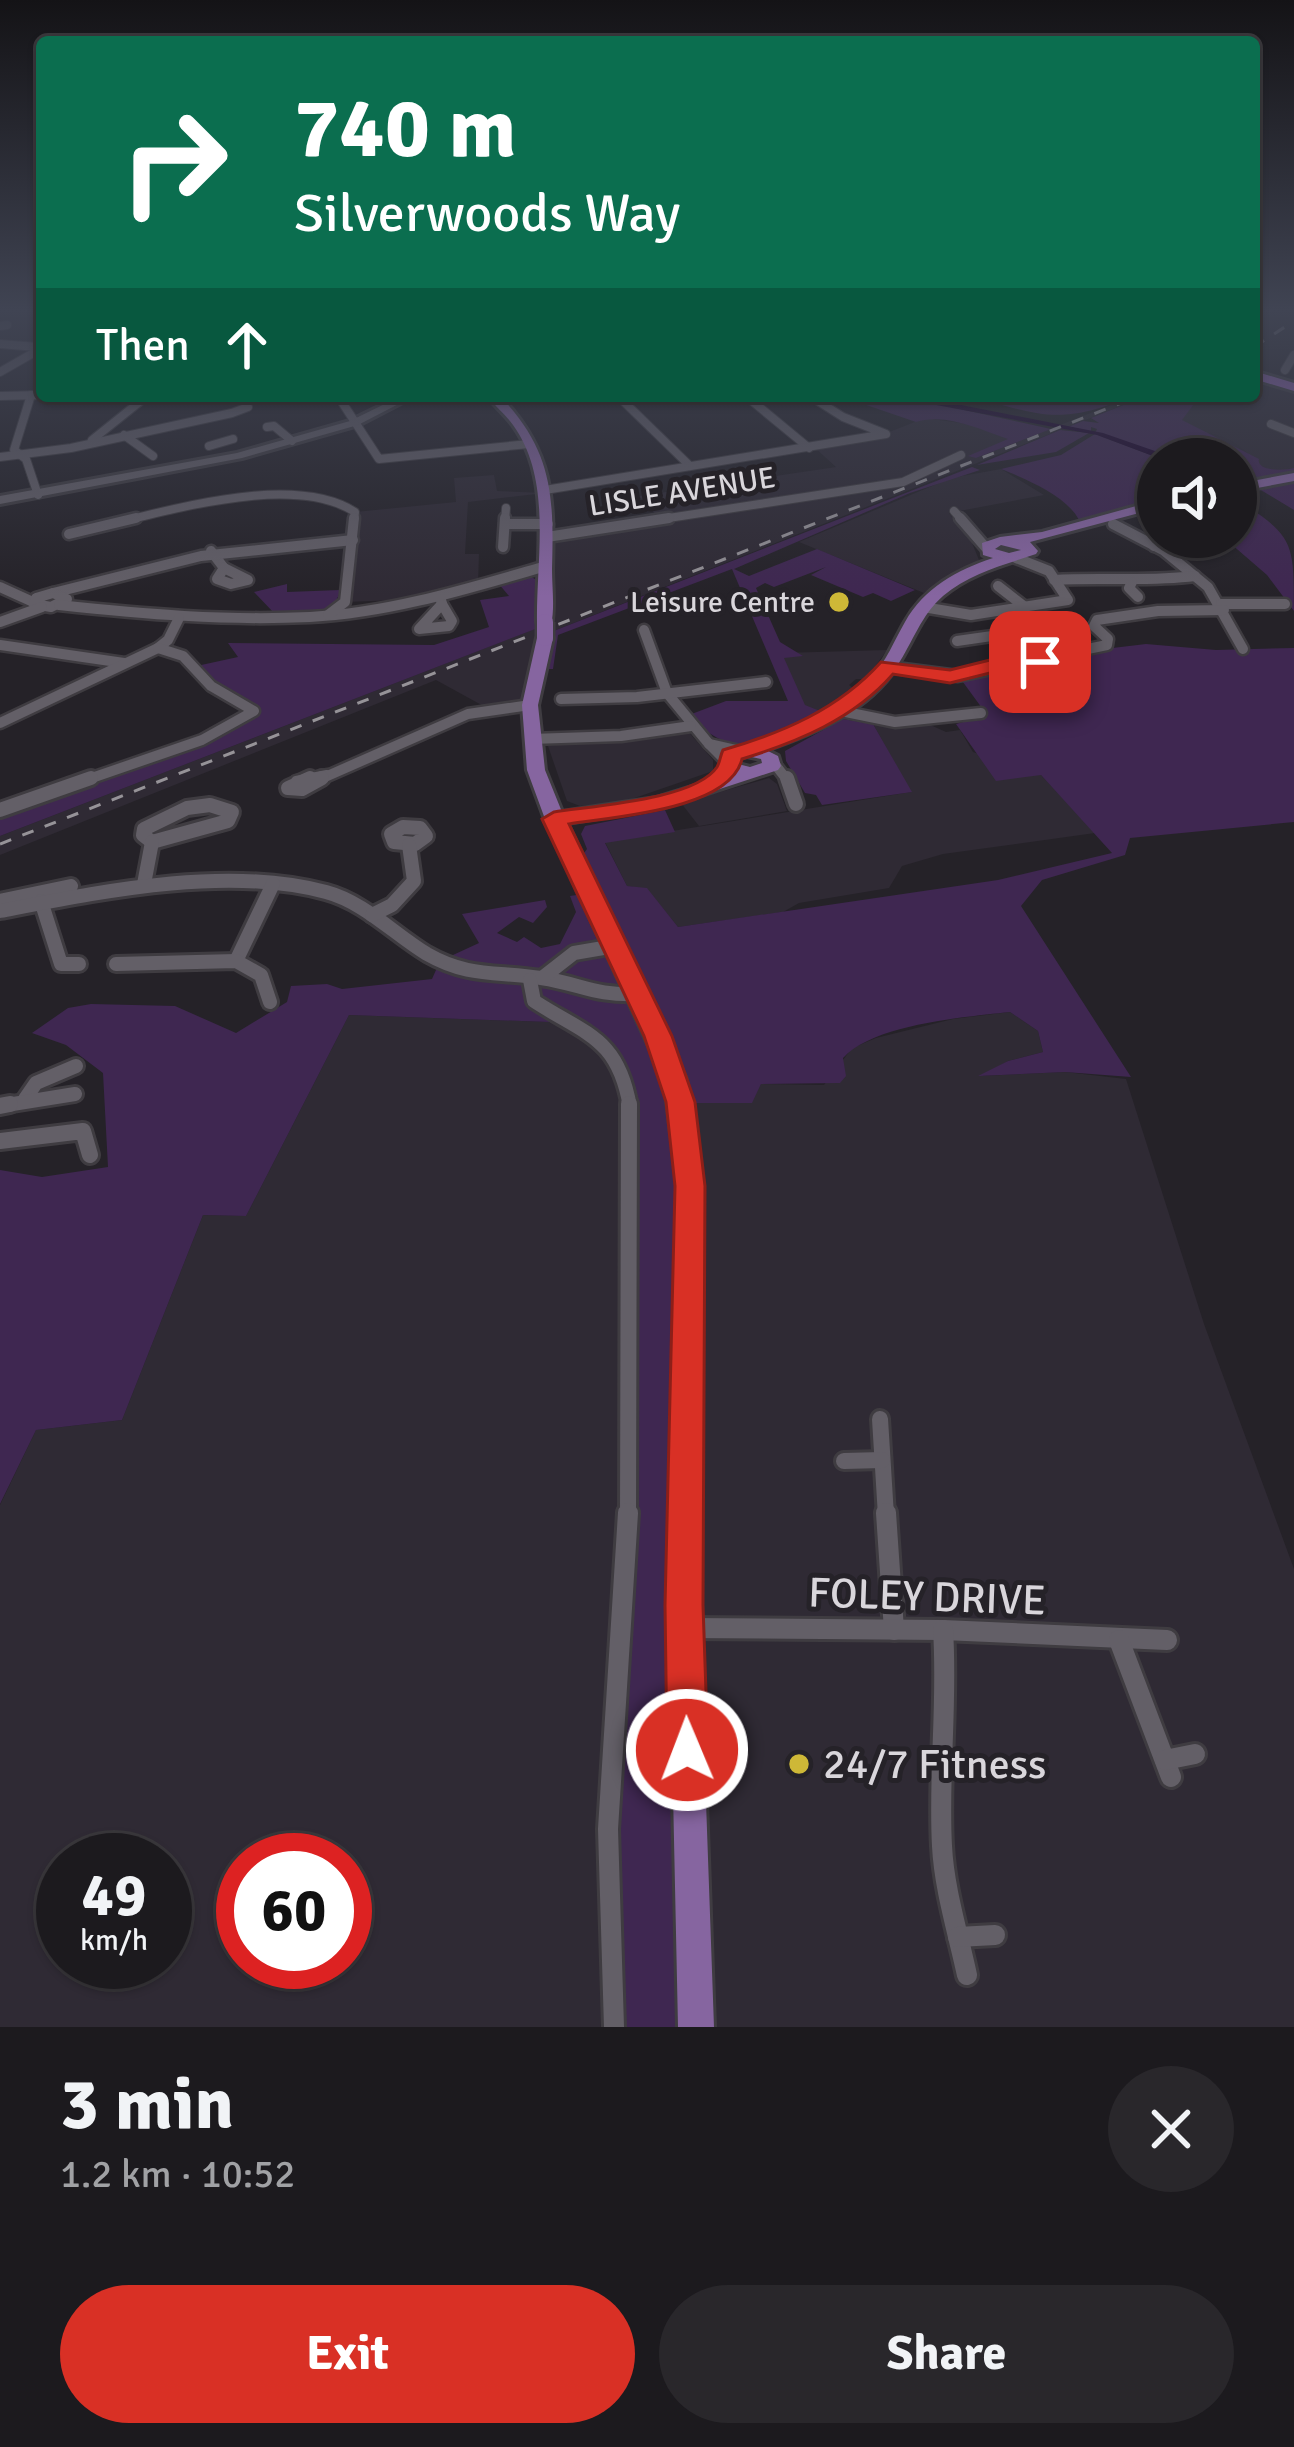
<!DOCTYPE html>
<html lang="en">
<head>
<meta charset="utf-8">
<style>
	body { margin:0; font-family:Signika,sans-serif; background:#29272b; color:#f1f3f6; height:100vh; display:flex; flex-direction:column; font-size:45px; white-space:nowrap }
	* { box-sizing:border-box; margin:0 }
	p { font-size:39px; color:#a0a1a4 }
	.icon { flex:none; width:66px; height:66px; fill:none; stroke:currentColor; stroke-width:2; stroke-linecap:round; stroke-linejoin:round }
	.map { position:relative; height:2027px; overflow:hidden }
	.sheet { display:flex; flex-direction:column; background:#1c1a1e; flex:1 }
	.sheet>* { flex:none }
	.guide { position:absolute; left:36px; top:36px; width:1224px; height:366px; border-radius:12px; box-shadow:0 3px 9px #0004,0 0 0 3px #3a383c; background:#0b6e4f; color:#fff; overflow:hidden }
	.fabs { position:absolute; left:1137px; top:438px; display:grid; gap:24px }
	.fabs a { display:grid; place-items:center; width:120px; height:120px; border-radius:50%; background:#1c1a1e; box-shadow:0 3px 9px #0004,0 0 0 3px #3a383c; font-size:60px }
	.speed { position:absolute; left:36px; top:1833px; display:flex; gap:24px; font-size:60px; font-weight:700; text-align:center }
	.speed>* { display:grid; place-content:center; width:156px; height:156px; border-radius:50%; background:#1c1a1e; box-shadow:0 3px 9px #0004,0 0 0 3px #3a383c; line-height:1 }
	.speed small { font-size:30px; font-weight:400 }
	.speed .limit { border:18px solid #d22; background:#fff; color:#111 }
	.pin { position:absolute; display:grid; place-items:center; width:102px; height:102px; color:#fff; margin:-51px; border-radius:24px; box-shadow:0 6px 18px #0006 }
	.me { position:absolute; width:132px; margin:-66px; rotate:359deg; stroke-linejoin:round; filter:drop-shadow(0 0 9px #0008) }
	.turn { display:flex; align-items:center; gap:42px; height:252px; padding:0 60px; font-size:54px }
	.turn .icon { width:156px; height:156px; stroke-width:2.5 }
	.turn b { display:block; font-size:84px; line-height:102px }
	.then { display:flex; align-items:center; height:114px; padding:0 60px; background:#0003; gap:24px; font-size:45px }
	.round { display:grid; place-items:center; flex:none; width:126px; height:126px; border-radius:63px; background:#29272b }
	.summary { display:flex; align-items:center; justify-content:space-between; height:204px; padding:0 60px }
	h1 { font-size:72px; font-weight:700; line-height:90px }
	.button { display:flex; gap:24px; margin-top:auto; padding:24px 60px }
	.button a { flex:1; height:138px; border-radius:72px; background:#d93025; color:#fff; font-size:48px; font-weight:700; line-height:138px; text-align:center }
	.button a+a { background:#29272b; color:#f1f3f6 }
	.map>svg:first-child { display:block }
	.built { fill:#2f2a34; fill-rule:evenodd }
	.green { fill:#3f2751 }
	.water { fill:#1b022b }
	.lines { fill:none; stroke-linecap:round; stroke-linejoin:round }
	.street-far4-casing { stroke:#3f3c41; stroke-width:10 }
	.street-far3-casing { stroke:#3f3c41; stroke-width:15 }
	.street-far2-casing { stroke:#3f3c41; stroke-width:20 }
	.street-far1-casing { stroke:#3f3c41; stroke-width:22 }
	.street-casing { stroke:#3f3c41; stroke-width:26 }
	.secondary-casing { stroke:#3f3c41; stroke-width:6 }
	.primary-casing { stroke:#3f3c41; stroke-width:6 }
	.highway-casing { stroke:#3f3c41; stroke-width:6 }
	.street-far4 { stroke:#635f67; stroke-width:8 }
	.street-far3 { stroke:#635f67; stroke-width:10 }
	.street-far2 { stroke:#635f67; stroke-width:14 }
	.street-far1 { stroke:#635f67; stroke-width:16 }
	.street { stroke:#635f67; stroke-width:20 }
	.secondary { fill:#635f67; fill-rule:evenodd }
	.primary { fill:#8665a0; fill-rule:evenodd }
	.highway { fill:#9e69c6; fill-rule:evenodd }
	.rail { stroke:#969398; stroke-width:3; stroke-dasharray:12 12; stroke-linecap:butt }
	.primary-bridge-casing { stroke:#3f3c41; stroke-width:21; stroke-linecap:butt }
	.primary-bridge { stroke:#8665a0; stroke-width:16 }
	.route { fill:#d93025; stroke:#8d1f18; stroke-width:3 }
	.poi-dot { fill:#ceb837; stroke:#252228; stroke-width:4.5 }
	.labels { text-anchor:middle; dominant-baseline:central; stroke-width:10; stroke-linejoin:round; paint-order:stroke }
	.far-street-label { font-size:30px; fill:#d9d6db; stroke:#252228 }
	.far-poi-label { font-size:30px; fill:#d9d6db; stroke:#252228; text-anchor:end }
	.near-street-label { font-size:42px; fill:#d9d6db; stroke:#252228 }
	.near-poi-label { font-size:42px; fill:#d9d6db; stroke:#252228; text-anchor:start }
</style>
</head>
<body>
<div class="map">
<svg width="1294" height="2027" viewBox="0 0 1294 2027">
	<rect width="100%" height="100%" fill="#252228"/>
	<g class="built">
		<path d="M 1254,377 L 1294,387 L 1294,487 L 1257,463 L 1259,460 L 1179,421 L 1200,396 L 1254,396 Z"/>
		<path d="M 1134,396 L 1146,396 L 546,634 L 530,705 L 487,708 L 436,680 L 0,855 L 0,836 L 545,625 L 547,537 L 659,518 L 639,496 L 836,467 L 814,447 L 879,436 L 925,418 L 975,425 L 1010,439 L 976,458 Z"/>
		<path d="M 1001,469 L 1044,495 L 949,513 L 970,538 L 979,560 L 924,593 L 799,542 L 951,478 Z"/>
		<path d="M 494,475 L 497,491 L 545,493 L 468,502 L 465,554 L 479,554 L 478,585 L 425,599 L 345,602 L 355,512 L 456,502 L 454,478 Z"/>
		<path d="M 887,650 L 866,679 L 856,679 L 849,685 L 854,689 L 819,711 L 805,707 L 781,653 Z"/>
		<path d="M 926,723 L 946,732 L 960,730 L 973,752 L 1041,775 L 1095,833 L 943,854 L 902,866 L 889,888 L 799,903 L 783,912 L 678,927 L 647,889 L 627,886 L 605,842 L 911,792 L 873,724 Z"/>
		<path d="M 686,729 L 713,760 L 713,771 L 623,802 L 580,806 L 567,801 L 548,746 Z"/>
		<path d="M 769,778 L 777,784 L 787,811 L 699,826 L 681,803 Z"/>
		<path d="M 1010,1012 L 1038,1031 L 1043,1052 L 1008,1061 L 982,1076 L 1065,1072 L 1126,1079 L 1204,1324 L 1294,1569 L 1294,2027 L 696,2027 L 680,1102 L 751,1103 L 761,1084 L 824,1085 L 852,1048 L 876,1038 L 953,1019 Z"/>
		<path d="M 349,1015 L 577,1023 L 624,1075 L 614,2027 L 0,2027 L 0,1505 L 36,1430 L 122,1420 L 203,1215 L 246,1216 ZM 63,1860 L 165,1860 L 165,1962 L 63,1962 ZM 243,1860 L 345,1860 L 345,1962 L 243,1962 Z"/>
	</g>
	<g class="green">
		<path d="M 840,396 L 900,396 L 1051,429 L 976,458 L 968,456 L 1008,439 C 986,432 946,412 916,422 Z"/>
		<path d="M 970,396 L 1041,396 L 1080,404 L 1134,396 C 1060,425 1044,417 970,396 Z"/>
		<path d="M 1146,396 L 1200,396 L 1182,420 L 1259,459 C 1256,471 1283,471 1294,468 L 1294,510 L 1236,475 L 1236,459 L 1178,459 L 1095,433 L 1097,429 L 1091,427 L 1091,432 L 1068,427 L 1083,421 L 1099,423 L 1091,418 Z"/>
		<path d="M 1060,430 L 1089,433 L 1056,452 L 977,465 Z"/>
		<path d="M 1095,434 L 1161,459 L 1158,500 L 1079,520 C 1067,496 1026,479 1001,469 L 1061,455 Z"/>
		<path d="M 972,467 L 980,470 L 910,493 L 734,569 L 749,576 L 817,549 L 915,590 L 891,601 L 873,593 L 863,597 L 811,575 L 826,567 L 774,587 L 765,583 L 756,588 L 780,642 L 803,656 L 784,658 L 805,705 L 820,711 C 768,740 736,766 689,715 L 726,701 L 788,701 L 732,569 L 558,635 L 553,669 L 547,669 L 551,632 Z"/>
		<path d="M 1236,499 C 1294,536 1294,541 1294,611 L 1267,575 L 1223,537 L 1236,537 Z"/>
		<path d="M 529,576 L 537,580 L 538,628 L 0,836 L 0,810 L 202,740 L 254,711 L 211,686 L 192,667 L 238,657 L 228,643 L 434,645 L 489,627 L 480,600 L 509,596 L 498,583 Z"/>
		<path d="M 287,584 L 287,592 L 340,590 C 334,621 299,612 274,613 L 254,592 Z"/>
		<path d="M 1146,644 L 1216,650 L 1294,648 L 1294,822 L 1130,838 L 1125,855 L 1042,880 L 1021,906 L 1131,1077 L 1065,1072 L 978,1076 L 1008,1061 L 1043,1052 L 1038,1031 L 1010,1012 C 965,1017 874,1024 843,1058 L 846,1076 L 840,1083 L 761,1084 L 752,1103 L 680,1103 L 696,2027 L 614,2027 L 609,1939 L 628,1547 L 624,1075 L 577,1023 L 349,1015 L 246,1216 L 203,1215 L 122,1420 L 36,1430 L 0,1504 L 0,1170 L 42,1177 L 108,1167 L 103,1073 L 66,1045 L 32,1033 L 68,1008 L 91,1004 L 175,1006 L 236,1033 L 287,1002 L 291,986 L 327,984 L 342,989 L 432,979 L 440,961 L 479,943 L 462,914 L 545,900 L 547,907 L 533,923 L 519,917 L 497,933 L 517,942 L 524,937 L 541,948 L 560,944 L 576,912 L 570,896 L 589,893 L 575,865 L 587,849 L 581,834 L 585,826 L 665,810 L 675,832 L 605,843 L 627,886 L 647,888 L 678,927 L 998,880 L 1112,853 L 1041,775 L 996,781 L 956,724 L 987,715 L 960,678 L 1000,667 L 1047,664 L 1079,652 Z"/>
		<path d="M 843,719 L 873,724 L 912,792 L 822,805 L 816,795 L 805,793 L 786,761 L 785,751 Z"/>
	</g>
	<path class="water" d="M 888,396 L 956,404 L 1103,433 L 1178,459 L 1161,459 L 1097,435 Z"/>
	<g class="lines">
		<defs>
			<g id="street-far4">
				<path d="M 0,326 L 7,325"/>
				<path d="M 0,344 L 37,347"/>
				<path d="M 1285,370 L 1294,355"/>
				<path d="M 0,372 L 42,348"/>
				<path d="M 31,395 L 14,450 L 26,459 L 38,495"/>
				<path d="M 0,396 L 42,395"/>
				<path d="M 338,396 L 379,459 L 529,444"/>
				<path d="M 618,396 L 690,466"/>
				<path d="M 746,396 L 809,448"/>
				<path d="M 1271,424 L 1294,433"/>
				<path d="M 267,427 L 274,426 L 292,441"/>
				<path d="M 124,435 L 153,456"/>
				<path d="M 92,440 L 147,396"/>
				<path d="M 209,446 L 233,439"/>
				<path d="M 0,457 L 71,448 L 232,413 L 248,407 L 244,396"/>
				<path d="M 545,490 L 886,434 L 843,417 L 810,396"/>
				<path d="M 954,511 L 963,521"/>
				<path d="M 123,521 C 187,506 297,475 355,512 L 354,521"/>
				<path d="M 505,521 L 506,508"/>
				<path d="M 649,521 L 903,482 L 961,455"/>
			</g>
			<g id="street-far3">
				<path d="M 960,518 L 987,549"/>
				<path d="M 505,524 L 548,524"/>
				<path d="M 1113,524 L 1163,550 L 1208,587 L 1243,649"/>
				<path d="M 69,534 L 136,518"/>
				<path d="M 547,537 L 669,518"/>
				<path d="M 1154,546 L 1191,537"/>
				<path d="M 503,547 L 505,518"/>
				<path d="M 211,551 L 224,568"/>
				<path d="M 224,568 L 248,580 L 231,584 L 217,579 Z"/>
				<path d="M 1054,580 C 1103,577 1147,582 1195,576"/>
				<path d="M 1132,582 L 1129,588 L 1138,597"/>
				<path d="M 998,586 L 1025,607"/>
				<path d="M 0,587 L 33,602"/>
				<path d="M 53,593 L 201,556 L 353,540"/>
				<path d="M 53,593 L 67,599 L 51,607 L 34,604 L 36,598 Z"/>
				<path d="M 440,596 L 442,604"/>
				<path d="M 442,604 L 452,621 L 449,626 L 419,629 Z"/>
				<path d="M 1221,604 L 1285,604"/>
				<path d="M 59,605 C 143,614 225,621 310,617 C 390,613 470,588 546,566"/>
				<path d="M 923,607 L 971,615 L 1068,600 L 1049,571 L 1016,558"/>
				<path d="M 328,615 L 345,602 L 354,518"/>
				<path d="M 0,622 L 42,607"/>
				<path d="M 644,630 L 667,693 L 709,744"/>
				<path d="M 957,641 L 1048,628"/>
				<path d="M 0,645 L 124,663"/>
				<path d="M 888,667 L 958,676 L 1107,645 L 1108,639 L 1094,626 L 1097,620 L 1158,611 L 1224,610"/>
				<path d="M 561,699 L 637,697 L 766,682"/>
				<path d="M 836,710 L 895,722 L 981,713"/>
				<path d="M 0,723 L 158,648 L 168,640 L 179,618"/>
				<path d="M 531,739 L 621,736 L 691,726"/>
				<path d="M 727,762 L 709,744 L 740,751"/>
				<path d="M 773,762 L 788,781"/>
				<path d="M 83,781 L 202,740 L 254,711 L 211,686 L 183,656 L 158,648"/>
				<path d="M 296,781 L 327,775"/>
				<path d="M 316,781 L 468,714 L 530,705"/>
			</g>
			<g id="street-far2">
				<path d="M 310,778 L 288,788 L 302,789 L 322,778"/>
				<path d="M 787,778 L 796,804"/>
				<path d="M 210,805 L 232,812 L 228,821 L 152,842 L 143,835 L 144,829 L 187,808 Z"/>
				<path d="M 0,810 L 91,778"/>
				<path d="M 403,827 L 420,828 L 426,836 L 415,844 L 394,842 L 391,834 Z"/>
				<path d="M 144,884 L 152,842"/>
				<path d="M 0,901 L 71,886"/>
				<path d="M 41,901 L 61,964 L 79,964"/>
				<path d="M 0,911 C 99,892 226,865 326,892 C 364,902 394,934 427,954 C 469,978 497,971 541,978 C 582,984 593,996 639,994"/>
				<path d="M 372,915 L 392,905 L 414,881 L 409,845"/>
				<path d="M 236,961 L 273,884"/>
				<path d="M 116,964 L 236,961 L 261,975 L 270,1002"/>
				<path d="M 542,978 L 574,953 L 615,946"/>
				<path d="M 530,980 L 534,1001 C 586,1035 618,1037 630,1107"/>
				<path d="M 25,1099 L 36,1083 L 76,1066"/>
				<path d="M 0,1106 L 75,1094"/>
			</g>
			<g id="street-far1">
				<path d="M 0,1106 L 10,1104"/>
				<path d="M 0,1141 L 83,1131 L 90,1155"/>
				<path d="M 880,1419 L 886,1516"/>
				<path d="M 844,1461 L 882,1460"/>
				<path d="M 628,1516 L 629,1104"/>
			</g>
			<g id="street">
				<path d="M 886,1513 L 894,1630"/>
				<path d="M 685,1628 L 943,1630 L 1167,1640"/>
				<path d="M 943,1630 C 948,1703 938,1773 942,1846 C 944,1888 958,1933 967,1975"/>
				<path d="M 1119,1640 L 1171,1777"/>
				<path d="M 1165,1760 L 1195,1754"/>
				<path d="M 958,1937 L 995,1935"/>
				<path d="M 614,2027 L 608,1829 L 628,1513"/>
			</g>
			<path id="secondary" d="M 401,396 L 414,396 L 358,425 L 242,458 L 0,504 L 0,496 L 237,453 L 350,421 Z"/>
			<g id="primary">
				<path d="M 487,396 L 500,396 C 553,451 554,497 552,569 C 552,588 555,608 551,625 L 545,627 L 537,622 C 536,558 553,480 513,425 C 505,414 495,406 487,396 Z"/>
				<path d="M 1294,473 L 1294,481 L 1236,492 L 1236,484 Z"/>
				<path d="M 1158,500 L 1158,508 L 1030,542 L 1038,551 L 1036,554 C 1004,565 970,573 943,596 C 921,615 913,642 897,666 C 868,711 815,733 766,750 L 778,756 L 781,766 L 778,770 L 665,807 L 567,823 L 686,1079 L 702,1186 L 699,1605 L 714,2027 L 678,2027 L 669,1605 L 678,1186 L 664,1079 L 545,819 L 527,770 L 522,705 L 537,638 L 545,633 L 553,638 L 538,705 L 545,770 L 562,812 L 656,798 L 733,774 L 720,767 L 723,752 C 775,738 833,717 871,678 C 886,662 894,641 905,622 C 924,588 957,570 993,558 L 983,555 L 982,543 L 1000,537 L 1042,532 ZM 1001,545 L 1021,550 L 1009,553 L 995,549 ZM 747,756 L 761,759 L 762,763 L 750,767 L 738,764 L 738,759 Z"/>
			</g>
			<path id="highway" d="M 1254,371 L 1294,383 L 1294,391 L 1254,379 Z"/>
		</defs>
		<use href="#street-far4" class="street-far4-casing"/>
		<use href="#street-far3" class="street-far3-casing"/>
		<use href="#street-far2" class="street-far2-casing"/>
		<use href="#street-far1" class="street-far1-casing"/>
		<use href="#street" class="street-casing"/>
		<use href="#secondary" class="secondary-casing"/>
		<use href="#primary" class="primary-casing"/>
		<use href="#highway" class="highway-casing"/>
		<use href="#street-far4" class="street-far4"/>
		<use href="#street-far3" class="street-far3"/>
		<use href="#street-far2" class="street-far2"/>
		<use href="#street-far1" class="street-far1"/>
		<use href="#street" class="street"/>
		<use href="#secondary" class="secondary"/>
		<use href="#primary" class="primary"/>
		<use href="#highway" class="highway"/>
		<g class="rail">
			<path d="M 1254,347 L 1294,321"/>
			<path d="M 0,844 L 1139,396"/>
		</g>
		<defs>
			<path id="primary-bridge" d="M 545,622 L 545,638"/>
		</defs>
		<use href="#primary-bridge" class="primary-bridge-casing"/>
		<use href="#primary-bridge" class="primary-bridge"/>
	</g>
	<linearGradient id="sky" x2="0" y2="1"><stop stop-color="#141316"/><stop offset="0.52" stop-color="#404453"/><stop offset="1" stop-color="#404453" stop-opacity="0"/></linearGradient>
	<rect width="1294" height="596" fill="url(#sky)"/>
	<path class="route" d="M 1040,656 L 1051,662 L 1048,666 L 1002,670 L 950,683 L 893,674 C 854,719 797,742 742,759 C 730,810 612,817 569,824 L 672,1036 L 695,1102 L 705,1186 L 703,1605 L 708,1750 L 702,1762 L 687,1768 L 673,1762 L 667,1750 L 665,1605 L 675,1186 L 666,1102 L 644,1036 L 542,819 L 554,812 C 591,806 695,800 717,767 C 720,762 720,756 723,750 C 782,733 839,709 881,662 L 950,670 L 1002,657 Z"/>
	<g class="poi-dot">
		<circle cx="839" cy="602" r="12"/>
		<circle cx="799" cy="1764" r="12"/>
	</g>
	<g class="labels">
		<g class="far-street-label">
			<text transform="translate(682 492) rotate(-9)">LISLE AVENUE</text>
		</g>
		<g class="far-poi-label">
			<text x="815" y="602">Leisure Centre</text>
		</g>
		<g class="near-street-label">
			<text transform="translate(927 1597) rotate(2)">FOLEY DRIVE</text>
		</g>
		<g class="near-poi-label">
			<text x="823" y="1764">24/7 Fitness</text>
		</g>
	</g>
</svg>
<div class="fabs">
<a><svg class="icon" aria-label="sound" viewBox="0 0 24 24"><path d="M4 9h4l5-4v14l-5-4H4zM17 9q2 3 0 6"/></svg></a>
</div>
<div class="speed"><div>49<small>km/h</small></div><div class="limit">60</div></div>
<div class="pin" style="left:1040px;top:662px;background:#d93025"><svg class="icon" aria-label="arrive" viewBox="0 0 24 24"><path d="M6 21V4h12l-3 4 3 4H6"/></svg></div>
<svg class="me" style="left:687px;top:1750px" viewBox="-20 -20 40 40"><circle r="17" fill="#d93025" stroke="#fff" stroke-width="3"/><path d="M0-11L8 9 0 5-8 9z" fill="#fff"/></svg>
<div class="guide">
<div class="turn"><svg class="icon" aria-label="right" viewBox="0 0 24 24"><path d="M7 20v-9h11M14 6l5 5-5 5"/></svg><div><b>740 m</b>Silverwoods Way</div></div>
<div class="then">Then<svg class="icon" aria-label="ahead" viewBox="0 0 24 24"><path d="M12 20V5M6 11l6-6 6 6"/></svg></div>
</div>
</div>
<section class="sheet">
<div class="summary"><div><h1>3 min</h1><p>1.2 km · 10:52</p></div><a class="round"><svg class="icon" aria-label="close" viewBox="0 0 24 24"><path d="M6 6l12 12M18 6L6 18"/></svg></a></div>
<div class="button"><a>Exit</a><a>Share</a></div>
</section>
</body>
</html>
